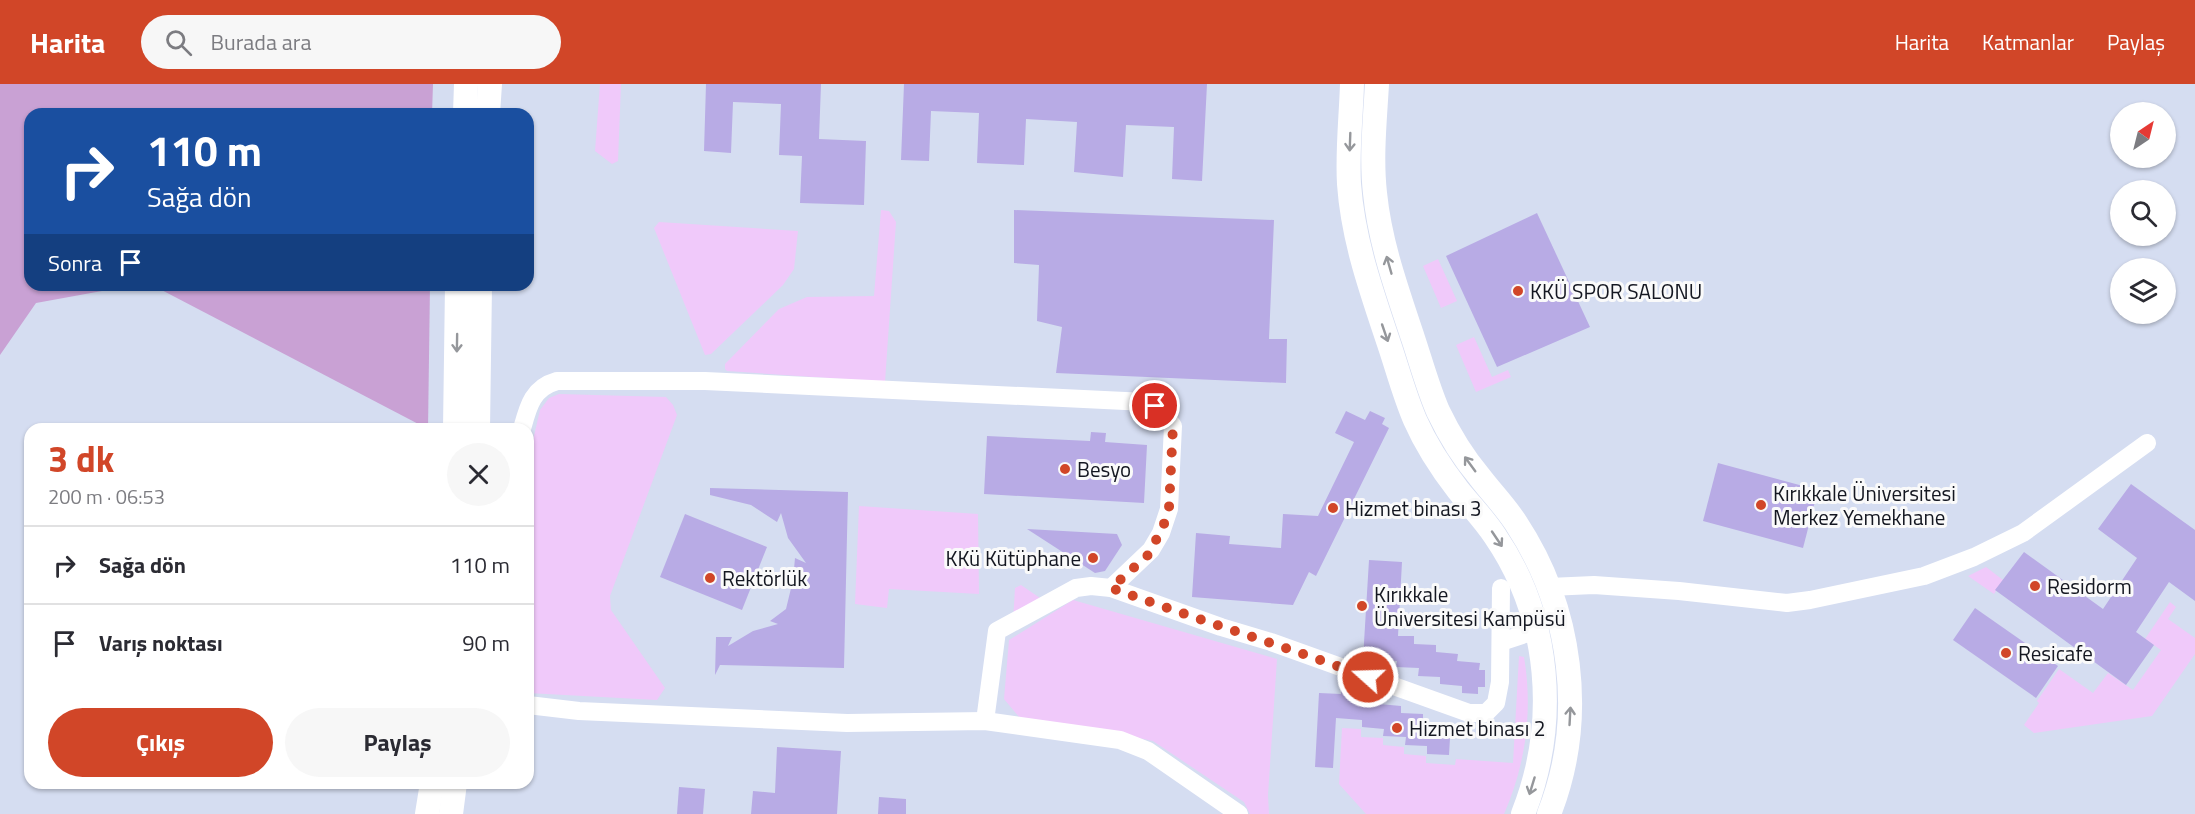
<!DOCTYPE html>
<html lang="tr">
<head>
<meta charset="utf-8">
<style>
	body { margin:0; font-family:"Titillium Web",sans-serif; background:#f7f7f7; color:#2b2b33; height:100vh; display:flex; flex-direction:column; font-size:22px; white-space:nowrap }
	* { box-sizing:border-box; margin:0 }
	p { font-size:20px; color:#7c7c81 }
	.icon { flex:none; width:33px; height:33px; fill:none; stroke:currentColor; stroke-width:2; stroke-linecap:round; stroke-linejoin:round }
	.map { position:relative; flex:1; overflow:hidden }
	.drawer { position:absolute; left:24px; top:339px; width:510px; height:366px; display:flex; flex-direction:column; background:#fff; border-radius:18px; box-shadow:0 2px 4px #0004 }
	.drawer>* { flex:none }
	.banner { position:absolute; left:24px; top:24px; width:510px; height:183px; border-radius:18px; box-shadow:0 2px 4px #0004; background:#1a4fa0; color:#fff; overflow:hidden }
	.needle { width:39px; rotate:35deg }
	.tools { position:absolute; left:2110px; top:18px; display:grid; gap:12px }
	.tools a { display:grid; place-items:center; width:66px; height:66px; border-radius:50%; background:#fff; box-shadow:0 2px 4px #0004; font-size:30px }
	.pin { position:absolute; display:grid; place-items:center; width:51px; height:51px; color:#fff; margin:-26px; border:3px solid #fff; border-radius:50%; box-shadow:0 2px 6px #0007 }
	.me { position:absolute; width:66px; margin:-33px; rotate:290deg; stroke-linejoin:round; filter:drop-shadow(0 0 4px #0008) }
	.turn { display:flex; align-items:center; gap:21px; height:126px; padding:0 24px; font-size:27px }
	.turn .icon { width:78px; height:78px; stroke-width:2.5 }
	.turn b { display:block; font-size:42px; line-height:51px }
	.then { display:flex; align-items:center; height:57px; padding:0 24px; background:#0003; gap:12px; font-size:22px }
	.round { display:grid; place-items:center; flex:none; width:63px; height:63px; border-radius:32px; background:#f7f7f7 }
	.headline { display:flex; align-items:center; justify-content:space-between; height:102px; padding:0 24px }
	h1 { font-size:36px; font-weight:700; line-height:45px; color:#d14628 }
	.action { display:flex; gap:12px; margin-top:auto; padding:12px 24px }
	.action a { flex:1; height:69px; border-radius:36px; background:#d14628; color:#fff; font-size:24px; font-weight:700; line-height:69px; text-align:center }
	.action a+a { background:#f7f7f7; color:#2b2b33 }
	ul { padding:0; list-style:none }
	li { display:flex; align-items:center; gap:18px; height:78px; padding:0 24px; border-top:2px solid #e1e1e2 }
	li div { flex:1 }
	li b { display:block; font-size:22px }
	li em { font-style:normal }
	header { display:flex; align-items:center; gap:36px; box-sizing:border-box; height:84px; padding:0 30px; background:#d14628; color:#fff }
	header strong { font-size:28px }
	nav { display:flex; gap:33px; margin-inline-start:auto; font-size:21px }
	.search { width:420px; height:54px; background:#f7f7f7; display:flex; align-items:center; gap:15px; box-sizing:border-box; padding:0 21px; border-radius:33px; color:#7c7c81; font-size:22px }
	.map>svg:first-child { display:block }
	.built { fill:#d5ddf1; fill-rule:evenodd }
	.green { fill:#f0c9fa }
	.forest { fill:#c9a1d4 }
	.building { fill:#b8abe5 }
	.lines { fill:none; stroke-linecap:round; stroke-linejoin:round }
	.minor { stroke:#fff; stroke-width:18 }
	.tertiary { stroke:#fff; stroke-width:24 }
	.oneway { stroke:#95979b }
	.route { stroke:#d14628; stroke-width:10; stroke-dasharray:0 18 }
	.poi-dot { fill:#d14628; stroke:#fafafa; stroke-width:2 }
	.labels { text-anchor:middle; dominant-baseline:central; stroke-width:6; stroke-linejoin:round; paint-order:stroke }
	.poi-label { font-size:21px; fill:#141721; stroke:#fafafa; text-anchor:start }
</style>
</head>
<body>
<header>
<strong>Harita</strong>
<div class="search"><svg class="icon" aria-label="search" viewBox="0 0 24 24"><circle cx="10" cy="10" r="6"/><path d="M15 15l6 6"/></svg>Burada ara</div>
<nav><a>Harita</a><a>Katmanlar</a><a>Paylaş</a></nav>
</header>
<div class="map">
<svg width="2195" height="730" viewBox="0 0 2195 730">
	<rect width="100%" height="100%" fill="#e6ecfe"/>
	<path class="built" d="M 0,0 L 2195,0 L 2195,730 L 0,730 ZM 2121,28 L 2166,28 L 2166,74 L 2121,74 ZM 30,30 L 528,30 L 528,201 L 30,201 ZM 2121,106 L 2166,106 L 2166,152 L 2121,152 ZM 2121,184 L 2166,184 L 2166,230 L 2121,230 ZM 30,345 L 528,345 L 528,699 L 30,699 Z"/>
	<g class="green">
		<path d="M 600,0 L 621,0 L 618,77 L 612,80 L 595,67 Z"/>
		<path d="M 881,126 L 889,127 L 896,138 L 885,298 L 727,287 L 725,285 L 725,280 L 779,225 L 807,213 L 874,212 Z"/>
		<path d="M 659,138 L 798,147 L 794,185 L 783,201 L 711,270 L 705,271 L 654,144 Z"/>
		<path d="M 1438,175 L 1457,217 L 1441,224 L 1423,182 Z"/>
		<path d="M 1474,253 L 1492,293 L 1508,286 L 1511,293 L 1476,308 L 1456,261 Z"/>
		<path d="M 559,310 L 666,313 L 673,321 L 677,331 L 610,512 L 611,526 L 665,604 L 657,616 L 528,609 L 528,378 L 540,326 L 549,314 Z"/>
		<path d="M 859,422 L 978,430 L 979,510 L 889,505 L 887,524 L 855,520 Z"/>
		<path d="M 1986,483 L 2003,496 L 1994,510 L 1968,492 Z"/>
		<path d="M 1021,501 L 1040,514 L 1013,538 L 1015,504 Z"/>
		<path d="M 1073,516 L 1277,575 L 1268,711 L 1269,730 L 1250,730 L 1244,718 L 1153,657 L 1101,646 L 1020,634 L 1004,615 L 1009,556 Z"/>
		<path d="M 2170,518 L 2176,523 L 2168,535 L 2195,554 L 2195,570 L 2152,632 L 2034,649 L 2024,641 L 2039,619 L 2037,617 L 2059,585 L 2093,609 L 2108,589 L 2133,606 L 2161,566 L 2145,555 Z"/>
		<path d="M 1519,572 L 1524,573 C 1533,626 1526,680 1504,730 L 1366,730 L 1339,700 L 1342,644 L 1361,645 L 1361,653 L 1383,654 L 1383,661 L 1404,663 L 1404,670 L 1426,672 L 1426,679 L 1455,681 L 1456,675 L 1513,679 Z"/>
	</g>
	<g class="forest">
		<path d="M 0,0 L 433,0 L 432,30 L 30,30 L 30,201 L 135,201 L 36,219 L 0,271 Z"/>
		<path d="M 152,201 L 430,201 L 428,345 Z"/>
	</g>
	<g class="building">
		<path d="M 706,0 L 821,0 L 819,55 L 866,57 L 864,121 L 800,119 L 802,72 L 779,71 L 781,20 L 733,18 L 731,69 L 704,67 Z"/>
		<path d="M 904,0 L 1207,0 L 1202,97 L 1172,95 L 1174,43 L 1126,41 L 1123,93 L 1074,88 L 1077,38 L 1026,35 L 1024,81 L 977,79 L 979,29 L 931,27 L 929,77 L 901,76 Z"/>
		<path d="M 1014,126 L 1274,136 L 1269,255 L 1287,255 L 1286,299 L 1056,289 L 1062,243 L 1037,237 L 1039,181 L 1014,179 Z"/>
		<path d="M 1537,129 L 1590,243 L 1497,283 L 1446,172 Z"/>
		<path d="M 1346,327 L 1365,336 L 1370,327 L 1385,334 L 1382,340 L 1389,344 L 1316,492 L 1309,488 L 1293,521 L 1192,513 L 1196,449 L 1230,452 L 1229,460 L 1281,464 L 1283,430 L 1318,432 L 1354,358 L 1335,349 Z"/>
		<path d="M 1091,348 L 1106,349 L 1105,358 L 1147,361 L 1144,419 L 984,410 L 987,352 L 1090,357 Z"/>
		<path d="M 1718,379 L 1818,406 L 1803,464 L 1703,437 Z"/>
		<path d="M 2131,400 L 2195,446 L 2195,517 L 2169,498 L 2136,548 L 2154,561 L 2126,601 L 1995,506 L 2024,468 L 2103,525 L 2137,474 L 2098,445 Z"/>
		<path d="M 710,404 L 848,408 L 844,584 L 720,581 L 715,591 L 716,553 L 732,553 L 728,562 L 753,547 L 778,540 L 770,537 L 786,525 L 793,496 L 795,474 L 806,479 L 788,454 L 781,429 L 777,438 L 751,421 L 710,411 Z"/>
		<path d="M 685,430 L 767,463 L 742,526 L 660,493 Z"/>
		<path d="M 1027,445 L 1117,450 L 1122,461 L 1105,487 L 1095,489 Z"/>
		<path d="M 1369,476 L 1402,478 L 1398,552 L 1414,552 L 1414,560 L 1436,561 L 1436,568 L 1458,570 L 1457,577 L 1480,579 L 1479,586 L 1485,586 L 1485,603 L 1478,603 L 1478,610 L 1462,609 L 1462,602 L 1440,600 L 1440,593 L 1418,592 L 1419,584 L 1396,583 L 1397,577 L 1363,575 Z"/>
		<path d="M 1975,524 L 2058,582 L 2036,614 L 1953,556 Z"/>
		<path d="M 1341,603 L 1358,604 L 1357,611 L 1379,613 L 1379,620 L 1401,622 L 1401,629 L 1423,630 L 1423,638 L 1445,639 L 1444,654 L 1450,654 L 1449,671 L 1427,670 L 1427,662 L 1405,661 L 1406,653 L 1383,652 L 1384,645 L 1362,643 L 1362,636 L 1336,634 L 1333,684 L 1315,683 L 1319,609 L 1341,610 Z"/>
		<path d="M 777,663 L 841,667 L 837,730 L 751,730 L 753,707 L 775,709 Z"/>
		<path d="M 679,703 L 705,705 L 703,730 L 677,730 Z"/>
		<path d="M 879,713 L 906,715 L 906,730 L 878,730 Z"/>
	</g>
	<g class="lines">
		<g class="minor">
			<path d="M 522,345 C 528,323 532,304 557,297 L 705,297 L 1146,318 L 1162,327 L 1173,342 L 1169,425 L 1161,449 L 1151,466 L 1111,504"/>
			<path d="M 1549,503 L 1594,501 L 1679,507 L 1787,519 L 1810,516 L 1924,492 L 1974,473 L 2023,449 L 2147,359"/>
			<path d="M 1501,558 L 1537,546"/>
			<path d="M 528,621 L 579,627 L 847,639 L 985,637 L 1120,656 L 1148,667 L 1239,730"/>
			<path d="M 985,637 L 997,547 L 1076,504 L 1091,502 L 1111,504 L 1221,543 L 1271,558 L 1469,629 L 1486,629 L 1496,619 L 1500,598 L 1501,504"/>
		</g>
		<g class="tertiary">
			<path d="M 1352,0 C 1351,33 1347,67 1349,100 C 1353,157 1372,209 1390,263 C 1398,287 1405,313 1415,336 C 1426,361 1441,384 1458,406 C 1470,421 1484,435 1495,452 C 1551,534 1559,639 1523,730"/>
			<path d="M 1377,0 C 1375,36 1371,73 1375,109 C 1380,159 1397,206 1413,254 C 1421,278 1428,304 1438,327 C 1449,350 1463,373 1479,392 C 1491,408 1505,422 1516,439 C 1572,524 1587,634 1549,730"/>
			<path d="M 465,30 L 466,0"/>
			<path d="M 488,30 L 490,0"/>
			<path d="M 455,345 L 457,201"/>
			<path d="M 478,345 L 480,201"/>
			<path d="M 427,730 L 432,699"/>
			<path d="M 451,730 L 455,699"/>
		</g>
	</g>
	<defs><path id="oneway-shaft" d="M-6 0H5M1.5-3L5.5 0L1.5 3" fill="none" stroke-width="1.6" stroke-linecap="round" stroke-linejoin="round" transform="scale(1.5)"/></defs>
	<g class="oneway">
		<use href="#oneway-shaft" transform="translate(1350 58) rotate(92)"/>
		<use href="#oneway-shaft" transform="translate(1389 181) rotate(-106)"/>
		<use href="#oneway-shaft" transform="translate(1385 249) rotate(71)"/>
		<use href="#oneway-shaft" transform="translate(457 259) rotate(91)"/>
		<use href="#oneway-shaft" transform="translate(1470 380) rotate(-126)"/>
		<use href="#oneway-shaft" transform="translate(1497 455) rotate(56)"/>
		<use href="#oneway-shaft" transform="translate(1570 632) rotate(-87)"/>
		<use href="#oneway-shaft" transform="translate(1532 702) rotate(107)"/>
	</g>
	<g class="lines">
		<path class="route" d="M 1155,322 L 1166,330 L 1173,342 L 1169,424 L 1163,443 L 1148,471 L 1111,504 C 1196,535 1283,562 1368,593"/>
	</g>
	<g class="poi-dot">
		<circle cx="1518" cy="207" r="6"/>
		<circle cx="1065" cy="385" r="6"/>
		<circle cx="1761" cy="421" r="6"/>
		<circle cx="1333" cy="424" r="6"/>
		<circle cx="1093" cy="474" r="6"/>
		<circle cx="710" cy="494" r="6"/>
		<circle cx="2035" cy="502" r="6"/>
		<circle cx="1362" cy="522" r="6"/>
		<circle cx="2006" cy="569" r="6"/>
		<circle cx="1397" cy="644" r="6"/>
	</g>
	<g class="labels">
		<g class="poi-label">
			<text x="1530" y="207">KKÜ SPOR SALONU</text>
			<text x="1077" y="385">Besyo</text>
			<text x="1773" y="409">Kırıkkale Üniversitesi<tspan x="1773" dy="24">Merkez Yemekhane</tspan></text>
			<text x="1345" y="424">Hizmet binası 3</text>
			<text x="1081" y="474" text-anchor="end">KKü Kütüphane</text>
			<text x="722" y="494">Rektörlük</text>
			<text x="2047" y="502">Residorm</text>
			<text x="1374" y="510">Kırıkkale<tspan x="1374" dy="24">Üniversitesi Kampüsü</tspan></text>
			<text x="2018" y="569">Resicafe</text>
			<text x="1409" y="644">Hizmet binası 2</text>
		</g>
	</g>
</svg>
<div class="tools">
<a><svg class="needle" viewBox="-14 -14 28 28"><path d="M0-13l5 13h-10z" fill="#e53935"/><path d="M0 13l5-13h-10z" fill="#7c7c81"/></svg></a>
<a><svg class="icon" aria-label="search" viewBox="0 0 24 24"><circle cx="10" cy="10" r="6"/><path d="M15 15l6 6"/></svg></a>
<a><svg class="icon" aria-label="layers" viewBox="0 0 24 24"><path d="M12 4l9 5-9 5-9-5zM3 14l9 5 9-5"/></svg></a>
</div>
<div class="pin" style="left:1155px;top:322px;background:#d93025"><svg class="icon" aria-label="arrive" viewBox="0 0 24 24"><path d="M6 21V4h12l-3 4 3 4H6"/></svg></div>
<svg class="me" style="left:1368px;top:593px" viewBox="-20 -20 40 40"><circle r="17" fill="#d14628" stroke="#fff" stroke-width="3"/><path d="M0-11L8 9 0 5-8 9z" fill="#fff"/></svg>
<div class="banner">
<div class="turn"><svg class="icon" aria-label="right" viewBox="0 0 24 24"><path d="M7 20v-9h11M14 6l5 5-5 5"/></svg><div><b>110 m</b>Sağa dön</div></div>
<div class="then">Sonra<svg class="icon" aria-label="arrive" viewBox="0 0 24 24"><path d="M6 21V4h12l-3 4 3 4H6"/></svg></div>
</div>
<section class="drawer">
<div class="headline"><div><h1>3 dk</h1><p>200 m · 06:53</p></div><a class="round"><svg class="icon" aria-label="close" viewBox="0 0 24 24"><path d="M6 6l12 12M18 6L6 18"/></svg></a></div>
<ul>
<li><svg class="icon" aria-label="right" viewBox="0 0 24 24"><path d="M7 20v-9h11M14 6l5 5-5 5"/></svg><div><b>Sağa dön</b></div><em>110 m</em></li>
<li><svg class="icon" aria-label="arrive" viewBox="0 0 24 24"><path d="M6 21V4h12l-3 4 3 4H6"/></svg><div><b>Varış noktası</b></div><em>90 m</em></li>
</ul>
<div class="action"><a>Çıkış</a><a>Paylaş</a></div>
</section>
</div>
</body>
</html>
